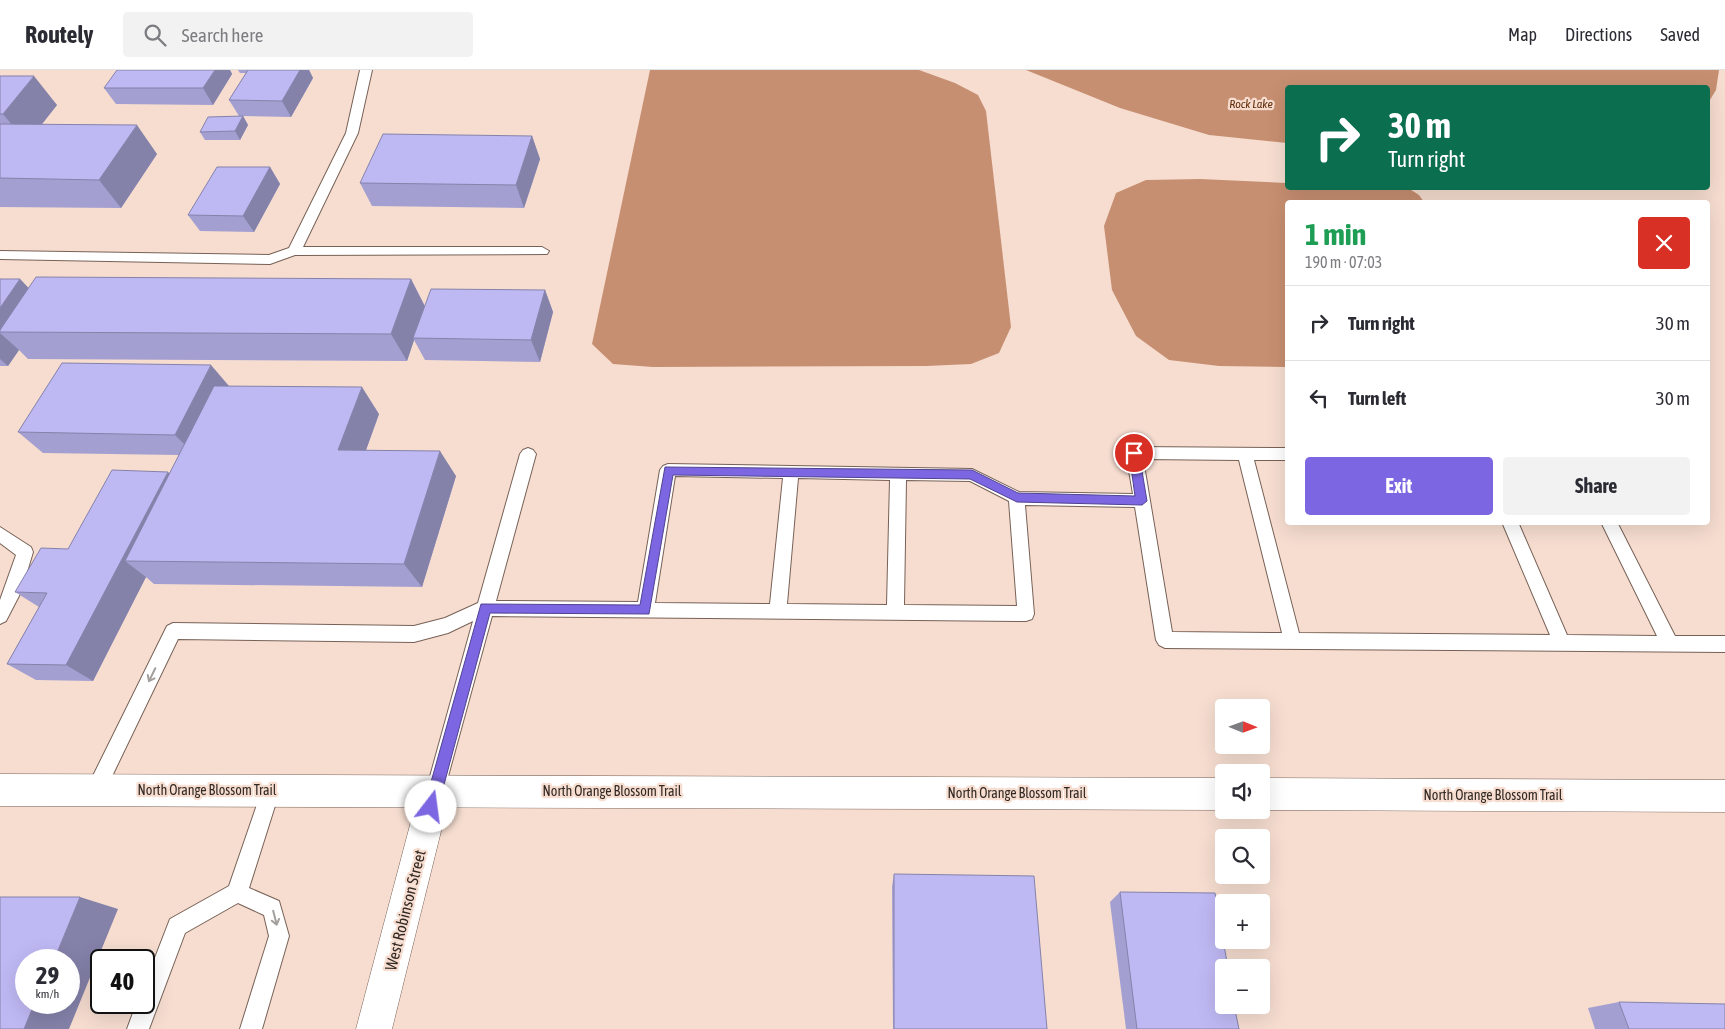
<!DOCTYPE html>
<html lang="en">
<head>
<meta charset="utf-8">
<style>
	body { margin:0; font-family:"Asap Condensed",sans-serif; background:#f2f2f3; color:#2b2b33; height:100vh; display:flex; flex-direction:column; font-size:19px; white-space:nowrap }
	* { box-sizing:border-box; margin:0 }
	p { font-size:16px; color:#7c7c81 }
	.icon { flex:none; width:28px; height:28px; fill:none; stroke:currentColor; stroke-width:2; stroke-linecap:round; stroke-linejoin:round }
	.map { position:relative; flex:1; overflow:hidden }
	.side { position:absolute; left:1285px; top:130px; width:425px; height:325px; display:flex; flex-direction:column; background:#fff; border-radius:5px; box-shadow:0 5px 20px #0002 }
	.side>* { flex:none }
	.top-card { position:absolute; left:1285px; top:15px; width:425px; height:105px; border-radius:5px; box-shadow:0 5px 20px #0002; background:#0b6e4f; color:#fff; overflow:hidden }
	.needle { width:32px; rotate:91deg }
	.fabs { position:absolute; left:1215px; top:629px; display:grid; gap:10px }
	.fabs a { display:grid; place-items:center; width:55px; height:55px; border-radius:5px; background:#fff; box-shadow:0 5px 20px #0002; font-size:25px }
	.speed { position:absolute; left:15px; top:879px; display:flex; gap:10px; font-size:25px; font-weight:700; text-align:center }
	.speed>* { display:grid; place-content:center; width:65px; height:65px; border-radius:50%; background:#fff; box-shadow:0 5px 20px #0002; line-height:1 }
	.speed small { font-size:12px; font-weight:400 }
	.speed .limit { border:2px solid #111; border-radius:8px; background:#fff; color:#111 }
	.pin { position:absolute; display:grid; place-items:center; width:42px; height:42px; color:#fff; margin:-21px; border:2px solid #fff; border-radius:50%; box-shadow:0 1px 5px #0007 }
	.me { position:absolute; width:55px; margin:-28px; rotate:15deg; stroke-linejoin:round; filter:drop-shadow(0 0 4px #0008) }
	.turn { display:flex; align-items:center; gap:18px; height:105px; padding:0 20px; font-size:22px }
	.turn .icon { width:65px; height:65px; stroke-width:2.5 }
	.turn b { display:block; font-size:35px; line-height:42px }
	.round { display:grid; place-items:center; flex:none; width:52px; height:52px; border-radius:5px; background:#f2f2f3 }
	.overview { display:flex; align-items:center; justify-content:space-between; height:85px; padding:0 20px }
	h1 { font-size:30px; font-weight:700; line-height:38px; color:#1e9e55 }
	.primary-button { display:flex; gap:10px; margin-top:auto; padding:10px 20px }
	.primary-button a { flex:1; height:58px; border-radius:5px; background:#7d66e1; color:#fff; font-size:20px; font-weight:700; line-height:58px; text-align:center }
	.primary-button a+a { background:#f2f2f3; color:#2b2b33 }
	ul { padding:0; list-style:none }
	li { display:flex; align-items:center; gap:15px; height:75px; padding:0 20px; border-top:1px solid #e1e1e2 }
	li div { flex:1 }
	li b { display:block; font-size:19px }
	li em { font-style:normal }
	header { display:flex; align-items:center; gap:30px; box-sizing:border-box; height:70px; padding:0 25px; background:#fff; border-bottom:1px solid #e1e1e2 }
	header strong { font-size:24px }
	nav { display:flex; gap:28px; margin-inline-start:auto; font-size:18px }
	.search { width:350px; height:45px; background:#f2f2f3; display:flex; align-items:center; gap:12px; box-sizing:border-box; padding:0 18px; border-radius:5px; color:#7c7c81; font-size:19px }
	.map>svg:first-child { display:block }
	.water { fill:#c78f71 }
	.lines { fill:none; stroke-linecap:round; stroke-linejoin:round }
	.lane-casing { stroke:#776156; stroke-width:2 }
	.secondary-casing { stroke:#776156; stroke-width:1 }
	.primary-casing { stroke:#776156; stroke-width:1 }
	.lane { fill:#fff; fill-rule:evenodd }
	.secondary { fill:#fff; fill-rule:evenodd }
	.primary { fill:#fff; fill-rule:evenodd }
	.wall { fill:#a39fd1 }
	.shaded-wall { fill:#8582aa }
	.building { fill:#beb9f3; stroke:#8582aa }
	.oneway { stroke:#a39f9c }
	.route { fill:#7d66e1; stroke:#514292 }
	.labels { text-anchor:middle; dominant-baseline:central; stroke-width:4.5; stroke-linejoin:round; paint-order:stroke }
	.far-water-label { font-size:12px; font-style:italic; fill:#612c08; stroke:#f6ddd0 }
	.street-label { font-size:14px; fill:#322924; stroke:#f6ddd0 }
	.near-street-label { font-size:16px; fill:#322924; stroke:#f6ddd0 }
</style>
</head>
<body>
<header>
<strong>Routely</strong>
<div class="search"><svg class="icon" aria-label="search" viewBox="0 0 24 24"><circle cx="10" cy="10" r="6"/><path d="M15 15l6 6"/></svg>Search here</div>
<nav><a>Map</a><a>Directions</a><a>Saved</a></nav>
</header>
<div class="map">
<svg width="1725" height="959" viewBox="0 0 1725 959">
	<rect width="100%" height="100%" fill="#f6ddd0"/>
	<g class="water">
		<path d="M 650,0 L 919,0 L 955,13 L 978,25 L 986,41 L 1011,257 L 999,283 L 971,294 L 926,296 L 653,297 L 613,294 L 592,274 Z"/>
		<path d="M 1026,0 L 1719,0 L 1716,20 L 1708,33 L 1708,18 L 1288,18 L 1287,73 L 1209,65 L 1120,38 Z"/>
		<path d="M 1200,109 L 1287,113 L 1288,118 L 1408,118 L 1419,125 L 1424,132 L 1288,132 L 1287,297 L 1219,296 L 1169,290 L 1136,266 L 1112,220 L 1104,156 L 1116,123 L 1146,110 Z"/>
	</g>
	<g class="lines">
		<defs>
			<g id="lane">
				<path d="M 360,0 L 372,0 L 358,63 L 303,177 L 542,177 L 549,181 L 547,184 L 295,185 L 270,194 L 0,189 L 0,181 L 269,185 L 289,178 L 346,63 Z"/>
				<path d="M 1134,377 L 1288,378 L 1288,390 L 1254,390 L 1299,563 L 1550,565 L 1502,452 L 1518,452 L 1567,565 L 1657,566 L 1601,452 L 1617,452 L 1675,566 L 1725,566 L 1725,582 L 1165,578 L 1159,575 L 1156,570 L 1135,437 L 1025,435 L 1034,544 L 1032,549 L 1026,551 L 492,546 L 444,721 L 442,728 L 435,730 L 428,728 L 426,721 L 473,551 L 448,563 L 414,572 L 178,569 L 102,727 L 95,729 L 88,727 L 86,720 L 167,556 L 173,553 L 414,556 L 445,548 L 478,533 L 520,384 L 523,380 L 528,378 L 533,380 L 536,384 L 496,531 L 638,532 L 660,400 L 663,396 L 668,394 L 972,399 L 1019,422 L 1133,424 L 1126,383 L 1129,379 ZM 1143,389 L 1239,390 L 1282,563 L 1172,562 ZM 675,406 L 783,408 L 770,534 L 655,533 ZM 798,408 L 890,410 L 887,535 L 787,534 ZM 906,410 L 970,411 L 1009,431 L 1017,536 L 904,535 Z"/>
				<path d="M 0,457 L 31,477 L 33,482 L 21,522 L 6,551 L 0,554 L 0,530 L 16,485 L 0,473 Z"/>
				<path d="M 271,711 L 278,713 L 280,720 L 249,818 L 279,831 L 289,866 L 262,959 L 240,959 L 269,866 L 264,845 L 238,833 L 185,863 L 149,959 L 127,959 L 137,932 L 144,932 L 144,916 L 170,849 L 229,816 L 262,720 L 264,713 Z"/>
			</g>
			<path id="secondary" d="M 435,705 L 446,710 L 451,721 L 392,959 L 356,959 L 419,721 L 424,710 Z"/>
			<g id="primary">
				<path d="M 0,704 L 1224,708 L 1224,740 L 0,736 Z"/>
				<path d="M 1261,708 L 1725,710 L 1725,742 L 1261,740 Z"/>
			</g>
		</defs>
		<use href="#lane" class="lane-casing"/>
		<use href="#secondary" class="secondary-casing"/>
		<use href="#primary" class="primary-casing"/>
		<use href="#lane" class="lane"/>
		<use href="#secondary" class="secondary"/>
		<use href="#primary" class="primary"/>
	</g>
	<g class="wall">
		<path d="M 215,0 L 230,0 L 232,4 L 213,35 L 116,34 L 104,18 Z"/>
		<path d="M 238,0 L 309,0 L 313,8 L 291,47 L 243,46 L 248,55 L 240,70 L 205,70 L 200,62 L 239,46 L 229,30 L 246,3 L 240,3 Z"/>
		<path d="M 0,6 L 57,35 L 42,54 L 157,84 L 121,138 L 0,137 Z"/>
		<path d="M 532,66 L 540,89 L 524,138 L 372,136 L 360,113 Z"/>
		<path d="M 270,97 L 280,114 L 254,162 L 200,161 L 188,145 Z"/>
		<path d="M 0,209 L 20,209 L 28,218 L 411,209 L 425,236 L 545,220 L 553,242 L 540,292 L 425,290 L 414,270 L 407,291 L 28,289 L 19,280 L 8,296 L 0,296 Z"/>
		<path d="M 229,316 L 379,344 L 366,380 L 456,406 L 422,517 L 154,514 L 146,507 L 93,611 L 36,610 L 7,594 L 39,537 L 15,522 L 68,479 L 169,404 L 179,385 L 43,383 L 18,362 Z"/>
		<path d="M 894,804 L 1047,959 L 893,959 L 892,817 Z"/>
		<path d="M 1120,822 L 1239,959 L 1126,959 L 1110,832 Z"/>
		<path d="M 1619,932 L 1725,959 L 1595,959 L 1588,938 Z"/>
	</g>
	<g class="shaded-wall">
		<path d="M 215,0 L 230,0 L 232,4 L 213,35 L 203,18 Z"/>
		<path d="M 300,0 L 309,0 L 313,8 L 291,47 L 282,31 Z"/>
		<path d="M 34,6 L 57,35 L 27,73 L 3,44 Z"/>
		<path d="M 243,46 L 248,55 L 240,70 L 235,61 Z"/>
		<path d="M 137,55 L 157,84 L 121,138 L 99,110 Z"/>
		<path d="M 532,66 L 540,89 L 524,138 L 516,115 Z"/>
		<path d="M 270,97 L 280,114 L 254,162 L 243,146 Z"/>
		<path d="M 20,209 L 47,237 L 0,262 L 0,238 Z"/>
		<path d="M 411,209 L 425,237 L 413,268 L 414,270 L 407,291 L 391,264 Z"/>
		<path d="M 545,220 L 553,242 L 540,292 L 531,270 Z"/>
		<path d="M 0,263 L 19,280 L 8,296 L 0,289 Z"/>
		<path d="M 211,295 L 229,316 L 195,385 L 175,365 Z"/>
		<path d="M 362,317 L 379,344 L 357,405 L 338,380 Z"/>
		<path d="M 440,381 L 456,406 L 422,517 L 404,494 Z"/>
		<path d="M 168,402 L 188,422 L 125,491 L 146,507 L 93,611 L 66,595 Z"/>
		<path d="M 80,827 L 118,839 L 69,959 L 24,959 L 35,932 L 69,932 L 69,890 L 54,890 Z"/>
	</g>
	<g class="building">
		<path d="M 117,0 L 215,0 L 203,18 L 104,18 Z"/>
		<path d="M 248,0 L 300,0 L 282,31 L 229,30 Z"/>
		<path d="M 0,6 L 34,6 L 3,44 L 0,44 Z"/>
		<path d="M 243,46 L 235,61 L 200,62 L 208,47 Z"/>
		<path d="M 0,54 L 137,55 L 99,110 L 0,108 Z"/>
		<path d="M 383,64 L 532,66 L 516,115 L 360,113 Z"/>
		<path d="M 217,97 L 270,97 L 243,146 L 188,145 Z"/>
		<path d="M 36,207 L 411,209 L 391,264 L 0,262 L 0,260 Z"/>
		<path d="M 0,209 L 20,209 L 0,238 Z"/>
		<path d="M 431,219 L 545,220 L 531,270 L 413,268 Z"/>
		<path d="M 62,293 L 211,295 L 175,365 L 18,362 Z"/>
		<path d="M 214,316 L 362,317 L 338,380 L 440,381 L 404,494 L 125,491 Z"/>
		<path d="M 112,400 L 168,402 L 66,595 L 7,594 L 47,523 L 15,522 L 41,478 L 68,479 Z"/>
		<path d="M 894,804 L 1034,806 L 1047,959 L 894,959 Z"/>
		<path d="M 1120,822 L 1215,823 L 1228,898 L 1224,898 L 1224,935 L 1234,935 L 1239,959 L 1137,959 Z"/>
		<path d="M 0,827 L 80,827 L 54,890 L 26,890 L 26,932 L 35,932 L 24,959 L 0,959 Z"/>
		<path d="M 1619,932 L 1725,934 L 1725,959 L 1629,959 Z"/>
	</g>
	<defs><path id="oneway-shaft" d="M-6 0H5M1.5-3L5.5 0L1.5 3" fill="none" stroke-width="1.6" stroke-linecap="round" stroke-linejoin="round" transform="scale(1.25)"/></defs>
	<g class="oneway">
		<use href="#oneway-shaft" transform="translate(152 605) rotate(116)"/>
		<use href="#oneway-shaft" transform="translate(275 848) rotate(76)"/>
	</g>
	<path class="route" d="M 1134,379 L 1139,383 L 1147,431 L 1142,435 L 1017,432 L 970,409 L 673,405 L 649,544 L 490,543 L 438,737 L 436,742 L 431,744 L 426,742 L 424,737 L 481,534 L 640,535 L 665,397 L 972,400 L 1018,423 L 1135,426 L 1129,383 Z"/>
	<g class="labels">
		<g class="far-water-label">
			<text x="1251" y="34">Rock Lake</text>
		</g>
		<g class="street-label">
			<text x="207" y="720">North Orange Blossom Trail</text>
			<text x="612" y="721">North Orange Blossom Trail</text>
			<text x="1017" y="723">North Orange Blossom Trail</text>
			<text x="1493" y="725">North Orange Blossom Trail</text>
		</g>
		<g class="near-street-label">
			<text transform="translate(405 840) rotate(-76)">West Robinson Street</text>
		</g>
	</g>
</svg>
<div class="fabs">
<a><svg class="needle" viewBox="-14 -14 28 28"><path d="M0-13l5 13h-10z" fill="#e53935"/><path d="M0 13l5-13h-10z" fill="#7c7c81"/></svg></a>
<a><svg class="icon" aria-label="sound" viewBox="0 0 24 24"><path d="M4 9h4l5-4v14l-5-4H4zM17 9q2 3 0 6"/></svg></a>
<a><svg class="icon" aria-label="search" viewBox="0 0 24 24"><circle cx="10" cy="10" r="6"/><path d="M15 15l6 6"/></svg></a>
<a>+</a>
<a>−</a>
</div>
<div class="speed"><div>29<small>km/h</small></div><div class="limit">40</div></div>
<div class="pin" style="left:1134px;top:383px;background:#d93025"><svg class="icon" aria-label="arrive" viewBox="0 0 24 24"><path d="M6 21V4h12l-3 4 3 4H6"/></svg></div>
<svg class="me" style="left:431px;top:737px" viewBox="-20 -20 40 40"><circle r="19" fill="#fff"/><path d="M0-13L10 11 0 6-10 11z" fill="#7d66e1"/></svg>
<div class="top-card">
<div class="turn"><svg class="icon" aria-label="right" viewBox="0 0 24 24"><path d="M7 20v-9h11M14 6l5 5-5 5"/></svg><div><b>30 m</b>Turn right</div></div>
</div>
<section class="side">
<div class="overview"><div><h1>1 min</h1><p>190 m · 07:03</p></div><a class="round" style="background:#d93025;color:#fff"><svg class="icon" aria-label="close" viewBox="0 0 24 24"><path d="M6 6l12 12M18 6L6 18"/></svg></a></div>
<ul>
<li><svg class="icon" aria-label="right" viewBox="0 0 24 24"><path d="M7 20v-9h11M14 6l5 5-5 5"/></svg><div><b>Turn right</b></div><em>30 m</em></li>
<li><svg class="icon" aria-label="left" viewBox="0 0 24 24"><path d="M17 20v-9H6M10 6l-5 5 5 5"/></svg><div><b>Turn left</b></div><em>30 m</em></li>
</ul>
<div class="primary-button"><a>Exit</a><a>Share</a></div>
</section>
</div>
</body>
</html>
